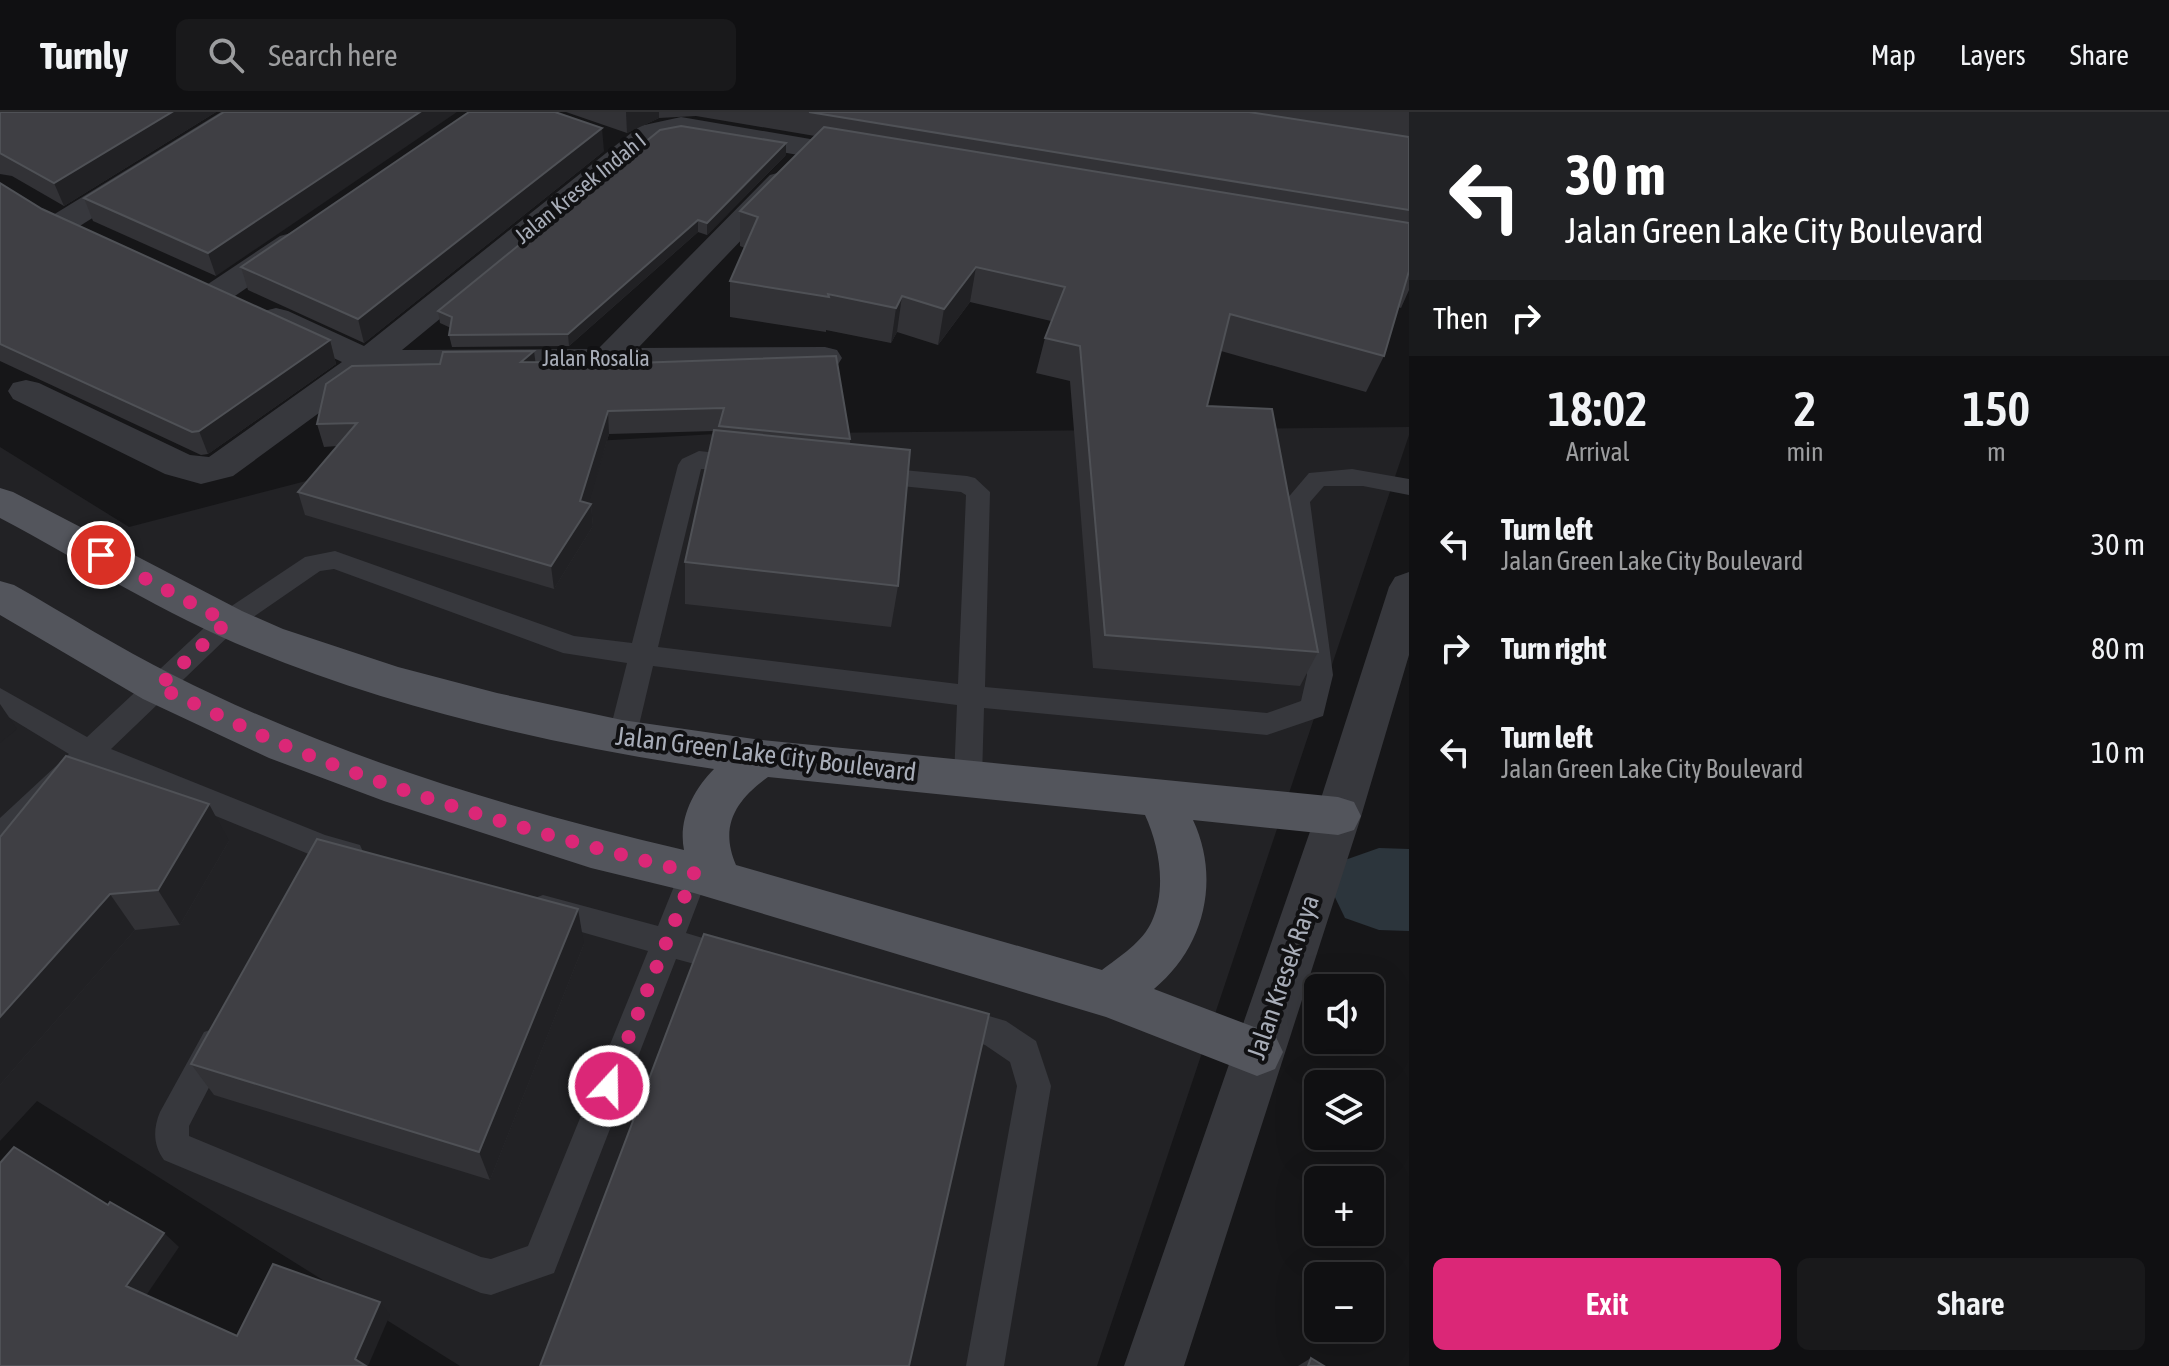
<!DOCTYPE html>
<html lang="en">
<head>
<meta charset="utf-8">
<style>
	body { margin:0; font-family:"Asap Condensed",sans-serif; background:#19191b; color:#f1f3f6; height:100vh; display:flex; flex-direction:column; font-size:30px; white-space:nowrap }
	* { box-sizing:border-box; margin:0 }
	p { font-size:26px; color:#9c9d9f }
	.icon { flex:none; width:44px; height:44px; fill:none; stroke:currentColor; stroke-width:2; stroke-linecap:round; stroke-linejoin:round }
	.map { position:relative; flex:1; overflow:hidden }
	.panel { display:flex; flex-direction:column; background:#101012; width:760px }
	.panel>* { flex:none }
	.banner { background:#202124; color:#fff; overflow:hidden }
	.controls { position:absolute; left:1304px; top:862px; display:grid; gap:16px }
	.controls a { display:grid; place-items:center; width:80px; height:80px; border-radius:12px; background:#101012; box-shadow:0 8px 32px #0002,0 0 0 2px #303032; font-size:40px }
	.pin { position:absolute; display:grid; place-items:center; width:68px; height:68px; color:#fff; margin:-34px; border:4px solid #fff; border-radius:50%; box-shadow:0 2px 8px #0007 }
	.me { position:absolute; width:88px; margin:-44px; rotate:21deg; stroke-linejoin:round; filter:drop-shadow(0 0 6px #0008) }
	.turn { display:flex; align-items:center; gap:28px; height:168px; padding:0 24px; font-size:36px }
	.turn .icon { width:104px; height:104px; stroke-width:2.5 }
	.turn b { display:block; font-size:56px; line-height:68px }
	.then { display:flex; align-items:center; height:76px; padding:0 24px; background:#0003; gap:16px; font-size:30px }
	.eta { display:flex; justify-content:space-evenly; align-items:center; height:136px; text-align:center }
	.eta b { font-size:48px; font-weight:600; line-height:56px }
	.action { display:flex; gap:16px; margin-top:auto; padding:16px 24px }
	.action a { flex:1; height:92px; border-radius:12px; background:#db2777; color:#fff; font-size:32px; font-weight:600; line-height:92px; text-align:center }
	.action a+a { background:#19191b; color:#f1f3f6 }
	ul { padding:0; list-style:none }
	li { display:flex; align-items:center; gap:24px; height:104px; padding:0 24px }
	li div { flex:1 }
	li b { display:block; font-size:30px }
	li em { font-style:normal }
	header { display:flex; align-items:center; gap:48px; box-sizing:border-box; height:112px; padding:0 40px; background:#101012; border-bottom:2px solid #303032 }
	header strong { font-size:38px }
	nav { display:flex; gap:44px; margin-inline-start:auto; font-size:28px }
	.search { width:560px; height:72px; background:#19191b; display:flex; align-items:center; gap:20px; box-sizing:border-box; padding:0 28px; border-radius:12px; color:#9c9d9f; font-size:30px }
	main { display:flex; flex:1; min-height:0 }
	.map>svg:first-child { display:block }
	.built { fill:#222225 }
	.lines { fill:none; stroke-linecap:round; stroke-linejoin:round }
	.river { fill:#2c353c; fill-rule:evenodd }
	.service { fill:#37383d; fill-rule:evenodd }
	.minor { fill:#37383d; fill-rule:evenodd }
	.tertiary { fill:#37383d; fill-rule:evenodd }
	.primary { fill:#53555c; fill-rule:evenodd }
	.wall { fill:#323236 }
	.shaded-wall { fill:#212124 }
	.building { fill:#3f3f44; stroke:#4f5156; stroke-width:2 }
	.route { stroke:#db2777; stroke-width:14; stroke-dasharray:0 25.2 }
	.labels { text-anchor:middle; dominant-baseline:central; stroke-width:8; stroke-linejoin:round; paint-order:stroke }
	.far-street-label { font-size:22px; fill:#a8adb8; stroke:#111113 }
	.street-label { font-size:26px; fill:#a8adb8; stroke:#111113 }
</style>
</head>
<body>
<header>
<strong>Turnly</strong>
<div class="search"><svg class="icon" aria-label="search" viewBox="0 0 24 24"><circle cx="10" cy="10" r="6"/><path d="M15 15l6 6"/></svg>Search here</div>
<nav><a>Map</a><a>Layers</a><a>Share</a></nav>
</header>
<main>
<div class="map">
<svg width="1409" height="1254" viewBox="0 0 1409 1254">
	<rect width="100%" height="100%" fill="#161618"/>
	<path class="built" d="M 1409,315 L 1409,323 L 1097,1254 L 460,1254 L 37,989 L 0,1029 L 0,335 L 129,415 L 422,339 L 715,322 Z"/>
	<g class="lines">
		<path class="river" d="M 1379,736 L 1409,737 L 1409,819 L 1379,818 L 1345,806 L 1331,777 L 1345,748 Z"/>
		<g class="service">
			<path d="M 699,339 L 754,345 L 758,351 L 754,357 L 701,357 L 658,535 L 958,572 L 966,383 L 961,380 L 871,371 L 863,369 L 859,363 L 863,357 L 871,355 L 967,364 L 975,366 L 990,380 L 985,575 L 1267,601 L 1301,589 L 1307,563 L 1286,388 L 1309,361 L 1352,357 L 1409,367 L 1409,383 L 1363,374 L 1324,374 L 1310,390 L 1333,563 L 1323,604 L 1267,623 L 984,596 L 982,666 L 978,674 L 968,678 L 958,674 L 954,666 L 957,593 L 653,554 L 636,626 L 632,634 L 622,637 L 612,634 L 608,626 L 627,551 L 563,541 L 334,457 L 320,459 L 236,517 L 111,637 L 325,723 L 360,733 L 364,742 L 360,751 L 349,755 L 311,743 L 94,654 L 10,734 L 0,737 L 0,706 L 69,642 L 0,600 L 0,576 L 87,625 L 218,503 L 305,445 L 335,439 L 574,524 L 632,531 L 678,353 L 682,347 Z"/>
			<path d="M 694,748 L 705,752 L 709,761 L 686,821 L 746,839 L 751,849 L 746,859 L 735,863 L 676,847 L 554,1161 L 491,1183 L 481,1181 L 164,1048 C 153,1033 153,1017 160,1000 L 204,920 L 216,916 L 228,920 L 232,931 L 189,1014 L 189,1024 L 481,1145 L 491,1147 L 528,1134 L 648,839 L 543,809 L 532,805 L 528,796 L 532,787 L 543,783 L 658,814 L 683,752 Z"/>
			<path d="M 948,892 L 1006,909 L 1036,929 L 1051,974 L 1004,1254 L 966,1254 L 1017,974 L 1010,950 L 985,933 L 937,918 L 932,907 L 937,896 Z"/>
		</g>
		<g class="minor">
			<path d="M 221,0 L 255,0 L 251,6 L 75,117 L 64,119 L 53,117 L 48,110 L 53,103 Z"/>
			<path d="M 681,5 L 863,36 L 873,39 L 878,45 L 873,51 L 863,54 L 681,23 L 659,27 L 402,238 L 598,237 L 770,63 L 781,60 L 792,63 L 796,69 L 792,75 L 638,236 L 825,235 L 837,238 L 842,246 L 837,254 L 825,257 L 375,260 L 233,364 L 201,372 L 165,362 L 13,287 L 8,279 L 13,271 L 26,268 L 39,271 L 190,343 L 209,345 L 342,250 L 264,213 L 259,206 L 264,199 L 276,196 L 288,199 L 364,234 L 640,14 Z"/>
			<path d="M 291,121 L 302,124 L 307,131 L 302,138 L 232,186 L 220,189 L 208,186 L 204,179 L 208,172 L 280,124 Z"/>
		</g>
		<path class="tertiary" d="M 1409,460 L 1409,543 L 1360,708 L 1184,1254 L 1124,1254 L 1314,708 L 1389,475 L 1395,465 Z"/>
		<path class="primary" d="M 0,376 L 13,380 L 242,499 L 283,517 L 398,555 L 497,581 L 622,608 L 761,628 L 1338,685 L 1354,690 L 1361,704 L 1354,718 L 1338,723 L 1193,708 C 1221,768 1204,836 1154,877 L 1275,923 L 1283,940 L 1275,957 L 1257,964 L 1106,905 L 694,781 L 591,756 L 384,689 L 269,646 L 143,587 L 0,503 L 0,469 L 14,473 C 67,503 119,536 173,563 C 333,644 510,697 684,738 C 678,708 693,678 714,657 C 558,634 398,598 252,538 C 165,503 83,450 0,406 ZM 768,665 L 1145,703 C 1159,733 1167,777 1152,809 C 1143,830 1119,845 1102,858 L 736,753 C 719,714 736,688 768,665 Z"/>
	</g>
	<g class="wall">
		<path d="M 0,0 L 216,0 L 64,94 L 12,64 L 0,62 Z"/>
		<path d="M 224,0 L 216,164 L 93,109 L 84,86 Z"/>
		<path d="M 566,0 L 1409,0 L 1409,178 L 1401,196 L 1398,195 L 1384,244 L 1366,280 L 1221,239 L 1207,294 L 1318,540 L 1300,574 L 1093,556 L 1070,269 L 1036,261 L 1045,226 L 1051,209 L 970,190 L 938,233 L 897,220 L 891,231 L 826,218 L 826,220 L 730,205 L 730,169 L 745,136 L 740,134 L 740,99 L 815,24 L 696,4 L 659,6 L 627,21 Z"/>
		<path d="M 604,39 L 364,231 L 248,178 L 241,155 Z"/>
		<path d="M 786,43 L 707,123 L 698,120 L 569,234 L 452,235 L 449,223 L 451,216 L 440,211 L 438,199 Z"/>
		<path d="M 0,71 L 42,97 L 330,228 L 336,252 L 208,342 L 201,343 L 0,249 Z"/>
		<path d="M 536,250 L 850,327 L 850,332 L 898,474 L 891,515 L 685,492 L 685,450 L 714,319 L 609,322 L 588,391 L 591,392 L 593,414 L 554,477 L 305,403 L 298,380 L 337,334 L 324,335 L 317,312 Z"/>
		<path d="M 0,725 L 229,729 L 180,813 L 135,818 L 0,973 Z"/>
		<path d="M 584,832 L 490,1068 L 214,983 L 191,952 Z"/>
		<path d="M 1311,1246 L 1324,1254 L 1298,1254 Z"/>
	</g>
	<g class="shaded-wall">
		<path d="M 172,0 L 216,0 L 64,94 L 54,71 Z"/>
		<path d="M 420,0 L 457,0 L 216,164 L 208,141 Z"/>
		<path d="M 626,0 L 659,0 L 659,6 L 627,21 Z"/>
		<path d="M 602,16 L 604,39 L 364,231 L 358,207 Z"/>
		<path d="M 786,31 L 786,43 L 707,123 L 707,111 Z"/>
		<path d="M 698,108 L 698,120 L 569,234 L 568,222 Z"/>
		<path d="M 976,155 L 970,190 L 938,233 L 944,197 Z"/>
		<path d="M 902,184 L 897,220 L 891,231 L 896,196 Z"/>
		<path d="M 330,228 L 336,252 L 208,342 L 199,319 Z"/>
		<path d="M 534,239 L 537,262 L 521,250 Z"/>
		<path d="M 608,299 L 609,322 L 586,400 L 591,392 L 593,414 L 554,477 L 551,454 L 580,389 Z"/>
		<path d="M 0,592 L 17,617 L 0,631 Z"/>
		<path d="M 209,692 L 229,729 L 180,813 L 158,778 Z"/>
		<path d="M 110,782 L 135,818 L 0,973 L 0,905 Z"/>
		<path d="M 578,797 L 584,832 L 490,1068 L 479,1040 Z"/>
		<path d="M 164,1121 L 179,1135 L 143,1188 L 126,1174 Z"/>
		<path d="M 380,1190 L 390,1203 L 368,1254 L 362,1254 L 355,1247 Z"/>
	</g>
	<g class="building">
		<path d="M 0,0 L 172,0 L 54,71 L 0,41 Z"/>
		<path d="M 224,0 L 420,0 L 208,141 L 84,86 Z"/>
		<path d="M 469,0 L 555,0 L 602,16 L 358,207 L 241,155 Z"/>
		<path d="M 809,0 L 1249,0 L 1409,25 L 1409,98 Z"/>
		<path d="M 681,14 L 786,31 L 707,111 L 698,108 L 568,222 L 449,223 L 452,205 L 438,199 L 660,18 Z"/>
		<path d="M 824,15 L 1409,111 L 1409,159 L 1384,244 L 1230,202 L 1207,294 L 1272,297 L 1318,540 L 1105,523 L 1080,234 L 1045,226 L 1065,175 L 976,155 L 944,197 L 902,184 L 896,196 L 828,182 L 829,185 L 730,169 L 758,105 L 740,99 Z"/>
		<path d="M 0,71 L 42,97 L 330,228 L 199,319 L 192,320 L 0,232 Z"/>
		<path d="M 534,239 L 521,250 L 634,251 L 836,244 L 850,327 L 719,314 L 724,296 L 608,299 L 580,389 L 591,392 L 551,454 L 298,380 L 357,311 L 317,312 L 326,272 L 352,254 L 440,252 L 443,240 Z"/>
		<path d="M 714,318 L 910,338 L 898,474 L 685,450 Z"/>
		<path d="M 66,644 L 209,692 L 158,778 L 110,782 L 0,905 L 0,725 Z"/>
		<path d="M 317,727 L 578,797 L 479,1040 L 191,952 Z"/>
		<path d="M 704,822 L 989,902 L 909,1254 L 540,1254 Z"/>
		<path d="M 14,1035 L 108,1093 L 110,1090 L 164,1121 L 126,1174 L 237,1224 L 273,1152 L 380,1190 L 355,1247 L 366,1254 L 0,1254 L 0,1051 Z"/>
		<path d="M 1311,1246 L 1324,1254 L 1308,1254 Z"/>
	</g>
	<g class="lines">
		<path class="route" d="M 101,443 L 227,510 L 158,575 C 201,594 243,616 286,634 C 418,688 555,727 694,761 L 609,974"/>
	</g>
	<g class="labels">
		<g class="far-street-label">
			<text transform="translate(580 76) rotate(-39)">Jalan Kresek Indah I</text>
			<text x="596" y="246">Jalan Rosalia</text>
		</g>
		<g class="street-label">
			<text transform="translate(766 642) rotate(7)">Jalan Green Lake City Boulevard</text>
			<text transform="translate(1283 865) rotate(-71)">Jalan Kresek Raya</text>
		</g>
	</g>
</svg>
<div class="controls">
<a><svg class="icon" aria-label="sound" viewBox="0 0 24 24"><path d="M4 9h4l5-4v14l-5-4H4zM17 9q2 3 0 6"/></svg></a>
<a><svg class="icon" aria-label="layers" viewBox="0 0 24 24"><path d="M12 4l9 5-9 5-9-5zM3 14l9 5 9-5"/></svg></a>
<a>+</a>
<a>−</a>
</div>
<div class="pin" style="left:101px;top:443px;background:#d93025"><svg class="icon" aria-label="arrive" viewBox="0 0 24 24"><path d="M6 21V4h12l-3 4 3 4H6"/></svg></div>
<svg class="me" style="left:609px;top:974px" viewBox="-20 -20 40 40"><circle r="17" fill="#db2777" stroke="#fff" stroke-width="3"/><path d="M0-11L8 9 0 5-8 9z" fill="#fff"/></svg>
</div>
<section class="panel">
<div class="banner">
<div class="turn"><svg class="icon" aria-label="left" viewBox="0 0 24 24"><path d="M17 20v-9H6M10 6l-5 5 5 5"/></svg><div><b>30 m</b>Jalan Green Lake City Boulevard</div></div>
<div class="then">Then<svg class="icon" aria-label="right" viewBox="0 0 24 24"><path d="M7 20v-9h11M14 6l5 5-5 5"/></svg></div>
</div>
<div class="eta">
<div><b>18:02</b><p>Arrival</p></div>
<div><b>2</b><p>min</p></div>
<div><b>150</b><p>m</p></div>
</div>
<ul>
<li><svg class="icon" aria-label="left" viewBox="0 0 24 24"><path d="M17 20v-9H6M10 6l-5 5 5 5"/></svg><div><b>Turn left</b><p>Jalan Green Lake City Boulevard</p></div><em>30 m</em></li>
<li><svg class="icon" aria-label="right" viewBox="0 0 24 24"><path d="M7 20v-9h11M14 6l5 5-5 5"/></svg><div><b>Turn right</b></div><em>80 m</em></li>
<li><svg class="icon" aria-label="left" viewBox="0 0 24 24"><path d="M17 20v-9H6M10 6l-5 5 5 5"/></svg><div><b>Turn left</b><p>Jalan Green Lake City Boulevard</p></div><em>10 m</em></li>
</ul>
<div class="action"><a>Exit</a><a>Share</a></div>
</section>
</main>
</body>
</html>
